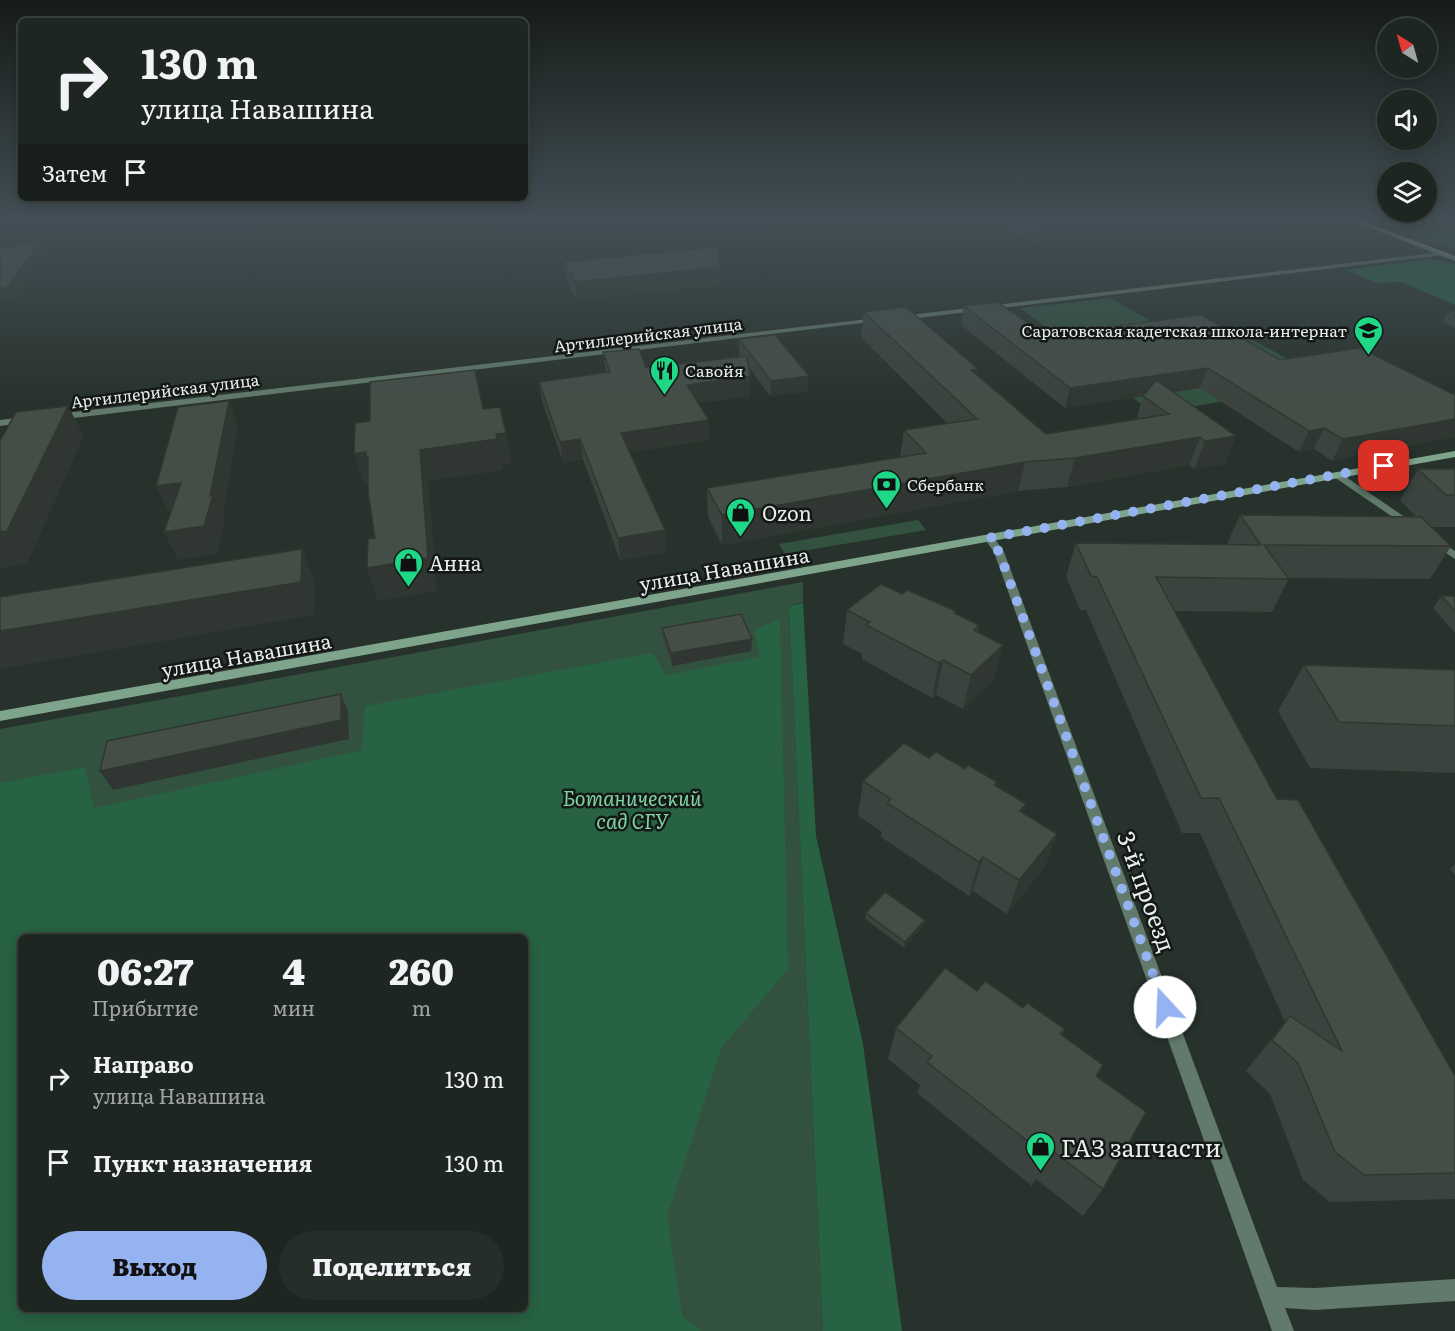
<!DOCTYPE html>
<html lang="ru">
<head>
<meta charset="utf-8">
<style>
	body { margin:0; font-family:Literata,serif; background:#262e2a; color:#f1f3f6; height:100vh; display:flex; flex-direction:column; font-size:22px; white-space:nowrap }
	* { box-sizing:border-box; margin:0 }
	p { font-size:20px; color:#a1a5a5 }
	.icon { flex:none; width:33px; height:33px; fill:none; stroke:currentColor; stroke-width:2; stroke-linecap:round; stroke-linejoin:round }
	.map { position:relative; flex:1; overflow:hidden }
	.panel { position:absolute; left:18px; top:934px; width:510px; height:378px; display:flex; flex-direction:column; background:#1e2621; border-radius:9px; box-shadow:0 3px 15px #0003,0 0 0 2px #3c433f }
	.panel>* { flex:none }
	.guide { position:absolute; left:18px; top:18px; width:510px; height:183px; border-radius:9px; box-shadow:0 3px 15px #0003,0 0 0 2px #3c433f; background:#1e2621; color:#f1f3f6; overflow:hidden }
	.needle { width:39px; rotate:323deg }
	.tools { position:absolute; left:1377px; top:18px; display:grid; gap:12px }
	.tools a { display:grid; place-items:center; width:60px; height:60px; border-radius:50%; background:#1e2621; box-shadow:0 3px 15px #0003,0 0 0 2px #3c433f; font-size:30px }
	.pin { position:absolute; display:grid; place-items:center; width:51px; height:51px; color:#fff; margin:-26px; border-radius:12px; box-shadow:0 3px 9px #0006 }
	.me { position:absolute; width:66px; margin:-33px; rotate:340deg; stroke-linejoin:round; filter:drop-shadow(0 0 4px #0008) }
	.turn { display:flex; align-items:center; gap:21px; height:126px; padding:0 24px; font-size:27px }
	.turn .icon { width:78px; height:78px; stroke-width:2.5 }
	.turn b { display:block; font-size:42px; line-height:51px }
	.then { display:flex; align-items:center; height:57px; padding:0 24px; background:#0003; gap:12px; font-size:22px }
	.eta { display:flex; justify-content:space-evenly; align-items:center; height:102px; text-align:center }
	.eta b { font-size:36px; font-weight:800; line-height:42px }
	.button { display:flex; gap:12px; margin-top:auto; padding:12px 24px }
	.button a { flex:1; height:69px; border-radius:36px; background:#95b2f1; color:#111; font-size:24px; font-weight:800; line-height:69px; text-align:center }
	.button a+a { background:#262e2a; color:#f1f3f6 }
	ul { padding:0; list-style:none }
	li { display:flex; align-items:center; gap:18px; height:84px; padding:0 24px }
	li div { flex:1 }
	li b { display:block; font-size:22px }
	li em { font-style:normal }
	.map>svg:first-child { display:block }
	.green { fill:#32523f; fill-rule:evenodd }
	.forest { fill:#276242; fill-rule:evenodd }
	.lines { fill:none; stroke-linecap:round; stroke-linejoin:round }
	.street { fill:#627a6b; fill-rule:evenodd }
	.secondary { fill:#7ea48c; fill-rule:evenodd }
	.tram { stroke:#bac1bd; stroke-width:1.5 }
	.wall { fill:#3a433d }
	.shaded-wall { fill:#303732 }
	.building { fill:#444e47; stroke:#303732; stroke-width:1.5 }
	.route { stroke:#95b2f1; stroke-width:10; stroke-dasharray:0 18 }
	.labels { text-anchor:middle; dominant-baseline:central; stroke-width:5; stroke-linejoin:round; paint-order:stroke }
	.far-poi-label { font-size:16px; fill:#e8eeea; stroke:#141816; text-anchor:start }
	.far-street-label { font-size:16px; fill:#e8eeea; stroke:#141816 }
	.poi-label { font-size:20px; fill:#e8eeea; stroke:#141816; text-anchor:start }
	.street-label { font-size:20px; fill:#e8eeea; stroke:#141816 }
	.park-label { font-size:20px; font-style:italic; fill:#7fd5a2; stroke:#141816 }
	.near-street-label { font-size:24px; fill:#e8eeea; stroke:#141816 }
	.near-poi-label { font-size:24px; fill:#e8eeea; stroke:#141816; text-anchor:start }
</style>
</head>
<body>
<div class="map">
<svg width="1455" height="1331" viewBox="0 0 1455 1331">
	<rect width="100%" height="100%" fill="#28322c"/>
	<g class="green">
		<path d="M 1369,218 L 1455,219 L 1455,251 Z"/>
		<path d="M 1111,298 L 1156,324 L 1229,327 L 1332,383 L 1154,413 L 1060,345 L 1053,332 L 1020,308 Z"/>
		<path d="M 918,520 L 926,530 L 785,554 L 779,544 Z"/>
		<path d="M 803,582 L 803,602 L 789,606 L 823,1331 L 0,1331 L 0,729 ZM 21,938 L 525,938 L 525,1310 L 21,1310 Z"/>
	</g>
	<g class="forest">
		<path d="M 1429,259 L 1455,264 L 1455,305 L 1401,282 L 1377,283 L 1346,270 Z"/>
		<path d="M 803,603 L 816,836 L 863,1044 L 902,1331 L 823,1331 L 789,606 Z"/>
		<path d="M 780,619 L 788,969 L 722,1047 L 667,1216 L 682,1316 L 701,1331 L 0,1331 L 0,783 L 85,767 L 94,808 L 362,750 L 365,706 L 652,653 L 666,675 L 760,657 L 754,630 ZM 21,938 L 525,938 L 525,1310 L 21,1310 Z"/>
	</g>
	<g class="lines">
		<g class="street">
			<path d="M 1442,252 L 1444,255 L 901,320 L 898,318 L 901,316 Z"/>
			<path d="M 877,318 L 881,320 L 879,321 L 57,420 L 53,417 L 57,414 Z"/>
			<path d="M 25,417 L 28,418 L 28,422 L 0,426 L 0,420 Z"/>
			<path d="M 1337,472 L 1340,473 L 1418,526 L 1417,528 L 1409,528 L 1334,477 L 1334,473 Z"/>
			<path d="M 989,535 L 993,536 L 1004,552 L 1277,1287 L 1315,1288 L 1455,1279 L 1455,1301 L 1315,1310 L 1285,1308 L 1294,1331 L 1272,1331 L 994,552 L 984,538 Z"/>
			<path d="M 1435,538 L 1455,551 L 1455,559 L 1431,543 L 1431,539 Z"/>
		</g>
		<g class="secondary">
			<path d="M 1344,218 L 1353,218 L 1455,257 L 1455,261 Z"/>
			<path d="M 1455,451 L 1455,457 L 0,721 L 0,711 Z"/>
		</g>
		<path class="tram" d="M 1352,218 L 1455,257"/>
	</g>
	<g class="wall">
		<path d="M 992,218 L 1115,218 L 1088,237 L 1034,243 Z"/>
		<path d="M 1168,218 L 1235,218 L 1235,221 L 1185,226 Z"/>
		<path d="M 564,262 L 720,267 L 721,285 L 577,300 L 566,279 Z"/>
		<path d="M 964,306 L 1044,335 L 1280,360 L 1455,395 L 1332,461 L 1314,449 L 1299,452 L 1200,388 L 1173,392 L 1225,464 L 1194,469 L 1189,465 L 1067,487 L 1018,491 L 722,545 L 708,517 L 707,488 L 900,457 L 904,430 L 948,424 L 861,337 L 864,312 L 978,369 L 977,375 L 1046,434 L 1136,420 L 1143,396 L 1065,408 L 961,325 Z"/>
		<path d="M 1455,311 L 1455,328 L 1442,322 L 1447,312 Z"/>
		<path d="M 739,339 L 808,391 L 770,396 L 749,367 L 750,396 L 698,403 L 710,440 L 630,452 L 665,530 L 666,552 L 620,560 L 583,459 L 563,462 L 542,401 L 539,382 L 606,373 L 603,352 L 646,368 L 741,357 L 739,354 Z"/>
		<path d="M 1418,469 L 1455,469 L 1455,527 L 1431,527 L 1451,546 L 1430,579 L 1289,578 L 1272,612 L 1175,611 L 1277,799 L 1455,1076 L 1455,1199 L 1330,1202 L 1303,1180 L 1270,1094 L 1246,1071 L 1285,1022 L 1200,833 L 1182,833 L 1086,610 L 1080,610 L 1066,576 L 1076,543 L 1227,544 L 1240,515 L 1416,517 L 1400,500 Z"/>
		<path d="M 902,594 L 956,614 L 979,625 L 978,632 L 994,679 L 963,709 L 936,695 L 932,698 L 862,659 L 862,654 L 843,644 L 847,610 Z"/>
		<path d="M 1441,596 L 1455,596 L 1455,633 L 1433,608 Z"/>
		<path d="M 662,628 L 752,639 L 751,651 L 672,666 L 663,640 Z"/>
		<path d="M 1304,665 L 1455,670 L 1455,773 L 1310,768 L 1278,711 Z"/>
		<path d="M 929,758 L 965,769 L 997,782 L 996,786 L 1026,804 L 1023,813 L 1057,834 L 1044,868 L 1007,914 L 973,891 L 969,896 L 881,837 L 882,832 L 858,816 L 863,781 Z"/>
		<path d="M 1455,864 L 1455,875 L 1450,869 Z"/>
		<path d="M 866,913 L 925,920 L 923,926 L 904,948 L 865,919 Z"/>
		<path d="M 977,991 L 1023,1008 L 1065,1029 L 1062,1035 L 1103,1065 L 1096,1076 L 1103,1189 L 1083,1216 L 1036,1179 L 1032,1186 L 917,1093 L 920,1085 L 888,1059 L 896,1028 Z"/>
	</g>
	<g class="shaded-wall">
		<path d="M 97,218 L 172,218 L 100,224 Z"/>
		<path d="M 1095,218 L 1115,218 L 1088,237 L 1034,243 L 1037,226 Z"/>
		<path d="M 1187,218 L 1235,218 L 1235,221 L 1185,226 Z"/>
		<path d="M 39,244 L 44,255 L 13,299 L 4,300 L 0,305 L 0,288 Z"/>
		<path d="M 720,267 L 721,285 L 577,300 L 575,282 Z"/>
		<path d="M 1208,368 L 1200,388 L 1065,408 L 1070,388 Z"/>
		<path d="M 978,369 L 973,396 L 971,370 Z"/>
		<path d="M 750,376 L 750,396 L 688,404 L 687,385 Z"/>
		<path d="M 809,376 L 808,391 L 770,396 L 771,381 Z"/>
		<path d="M 229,401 L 238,426 L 223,518 L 225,523 L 217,554 L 178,560 L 164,532 L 210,496 Z"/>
		<path d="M 68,406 L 84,436 L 27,564 L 0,568 L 0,532 Z"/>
		<path d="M 1455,419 L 1455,437 L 1332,461 L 1343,439 Z"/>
		<path d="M 709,420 L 710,440 L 623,453 L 621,433 Z"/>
		<path d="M 1324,428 L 1314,449 L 1299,452 L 1309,431 Z"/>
		<path d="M 506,433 L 512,463 L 502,465 L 503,470 L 428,481 L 437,591 L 378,601 L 367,568 L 420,450 Z"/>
		<path d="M 1236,436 L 1225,464 L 1194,469 L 1205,441 Z"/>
		<path d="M 1200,437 L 1189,465 L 1067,487 L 1075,458 Z"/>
		<path d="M 580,439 L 583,459 L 563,462 L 560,442 Z"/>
		<path d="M 366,452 L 368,457 L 373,483 L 364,485 L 354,454 Z"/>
		<path d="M 1025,462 L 1018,491 L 722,545 L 722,515 Z"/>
		<path d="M 181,483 L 193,510 L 169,513 L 156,486 Z"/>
		<path d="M 665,530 L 666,552 L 620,560 L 618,538 Z"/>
		<path d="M 302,549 L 315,582 L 314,615 L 0,669 L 0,631 Z"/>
		<path d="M 752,639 L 751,651 L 672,666 L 671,653 Z"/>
		<path d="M 1003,645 L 994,679 L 963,709 L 971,675 Z"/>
		<path d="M 943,660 L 936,695 L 932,698 L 939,663 Z"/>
		<path d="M 341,694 L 348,712 L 349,739 L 113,790 L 100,771 Z"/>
		<path d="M 1026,804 L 1015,839 L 1020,811 Z"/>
		<path d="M 1057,834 L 1044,868 L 1007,914 L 1019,880 Z"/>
		<path d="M 983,857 L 973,891 L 969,896 L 979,862 Z"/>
		<path d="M 925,920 L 923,926 L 904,948 L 905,942 Z"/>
	</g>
	<g class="building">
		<path d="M 1023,218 L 1095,218 L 1092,221 L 1037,226 Z"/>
		<path d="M 39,244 L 7,287 L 0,288 L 0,247 Z"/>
		<path d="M 718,247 L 720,267 L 575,282 L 564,262 Z"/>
		<path d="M 998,302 L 1044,335 L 1201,315 L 1280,360 L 1360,348 L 1455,395 L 1455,419 L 1343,439 L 1324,428 L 1309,431 L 1208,368 L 1070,388 L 964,306 Z"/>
		<path d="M 906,307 L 978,369 L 971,370 L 1046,434 L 1169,414 L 1143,396 L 1156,380 L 1236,436 L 1205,441 L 1200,437 L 1075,458 L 1025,462 L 722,515 L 707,488 L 926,453 L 904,430 L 977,419 L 864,312 Z"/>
		<path d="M 1455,311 L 1455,316 L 1447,312 Z"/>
		<path d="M 775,335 L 809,376 L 771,381 L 739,339 Z"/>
		<path d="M 639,349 L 646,368 L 747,356 L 750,376 L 687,385 L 709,420 L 621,433 L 665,530 L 618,538 L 580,439 L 560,442 L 539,382 L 610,372 L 603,352 Z"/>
		<path d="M 475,370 L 483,409 L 500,407 L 506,433 L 496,434 L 497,439 L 420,450 L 428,558 L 367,568 L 368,539 L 375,538 L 368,492 L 368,457 L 366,457 L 366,452 L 354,454 L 355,423 L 370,421 L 370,382 Z"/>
		<path d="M 229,401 L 210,496 L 213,495 L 204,526 L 164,532 L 181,483 L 156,486 L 178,407 Z"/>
		<path d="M 68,406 L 7,531 L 0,532 L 0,441 L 16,412 Z"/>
		<path d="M 1418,469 L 1455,469 L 1455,495 L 1446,495 Z"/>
		<path d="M 1240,515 L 1421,517 L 1451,546 L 1264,545 L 1289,579 L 1156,577 L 1277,799 L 1298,800 L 1455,1076 L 1455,1173 L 1364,1175 L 1335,1152 L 1298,1063 L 1272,1040 L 1290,1016 L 1342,1051 L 1219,798 L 1201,798 L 1097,577 L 1091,576 L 1076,543 L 1261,545 Z"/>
		<path d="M 302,549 L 301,582 L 0,631 L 0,597 Z"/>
		<path d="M 881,584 L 902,594 L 907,590 L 956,611 L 954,613 L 979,625 L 974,630 L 1003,645 L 971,675 L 943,660 L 939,663 L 866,625 L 870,622 L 847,610 Z"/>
		<path d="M 1441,596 L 1455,596 L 1455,611 Z"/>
		<path d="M 741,614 L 752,639 L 671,653 L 662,628 Z"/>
		<path d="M 1304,665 L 1455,670 L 1455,726 L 1339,722 Z"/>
		<path d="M 341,694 L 341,720 L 100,771 L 107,741 Z"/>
		<path d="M 904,743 L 929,758 L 936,752 L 965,769 L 968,765 L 997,782 L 994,785 L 1026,804 L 1020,811 L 1057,834 L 1019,880 L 983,857 L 979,862 L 887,803 L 891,799 L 863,781 Z"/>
		<path d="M 885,892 L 925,920 L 905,942 L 866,913 Z"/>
		<path d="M 945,968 L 977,991 L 985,981 L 1023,1008 L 1027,1003 L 1065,1029 L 1060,1034 L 1103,1065 L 1096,1076 L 1146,1112 L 1103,1189 L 1053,1151 L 1049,1158 L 927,1062 L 932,1056 L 896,1028 Z"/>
	</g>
	<linearGradient id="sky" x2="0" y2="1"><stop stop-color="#161c18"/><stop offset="0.54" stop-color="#424f56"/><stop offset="1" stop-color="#424f56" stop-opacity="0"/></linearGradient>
	<rect width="1455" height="405" fill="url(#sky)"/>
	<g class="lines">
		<path class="route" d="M 1165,1007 L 999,552 L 989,538 L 1384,466"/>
	</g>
	<defs>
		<symbol id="school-pin" viewBox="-11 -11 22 30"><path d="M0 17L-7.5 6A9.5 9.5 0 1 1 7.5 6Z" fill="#1fd887" stroke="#141816"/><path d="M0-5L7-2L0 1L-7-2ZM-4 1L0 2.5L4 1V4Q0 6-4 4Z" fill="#111"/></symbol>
		<symbol id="restaurant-pin" viewBox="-11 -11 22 30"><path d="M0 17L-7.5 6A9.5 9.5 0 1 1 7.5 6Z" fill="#1fd887" stroke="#141816"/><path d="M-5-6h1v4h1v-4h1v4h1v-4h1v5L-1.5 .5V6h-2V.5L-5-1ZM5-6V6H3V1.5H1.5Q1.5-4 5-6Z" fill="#111"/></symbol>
		<symbol id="bank-pin" viewBox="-11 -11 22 30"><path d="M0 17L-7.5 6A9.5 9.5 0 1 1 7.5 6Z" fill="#1fd887" stroke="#141816"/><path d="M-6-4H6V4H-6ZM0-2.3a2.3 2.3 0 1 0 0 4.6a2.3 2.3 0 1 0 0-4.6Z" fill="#111"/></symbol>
		<symbol id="shop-pin" viewBox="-11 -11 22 30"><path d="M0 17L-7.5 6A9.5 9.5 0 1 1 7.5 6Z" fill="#1fd887" stroke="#141816"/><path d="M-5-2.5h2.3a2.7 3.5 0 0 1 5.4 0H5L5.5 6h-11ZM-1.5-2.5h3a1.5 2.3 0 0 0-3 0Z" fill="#111"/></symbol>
	</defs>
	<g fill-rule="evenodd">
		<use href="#school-pin" x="1352" y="314" width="33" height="45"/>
		<use href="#restaurant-pin" x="648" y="354" width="33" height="45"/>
		<use href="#bank-pin" x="870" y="468" width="33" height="45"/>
		<use href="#shop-pin" x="724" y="496" width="33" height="45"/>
		<use href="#shop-pin" x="392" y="546" width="33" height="45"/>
		<use href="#shop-pin" x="1024" y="1130" width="33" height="45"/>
	</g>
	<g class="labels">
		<g class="far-poi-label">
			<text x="1347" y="330" text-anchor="end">Саратовская кадетская школа-интернат</text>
			<text x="685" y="370">Савойя</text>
			<text x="907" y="484">Сбербанк</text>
		</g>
		<g class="far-street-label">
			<text transform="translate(648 334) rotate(-7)">Артиллерийская улица</text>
			<text transform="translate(165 390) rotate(-7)">Артиллерийская улица</text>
		</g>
		<g class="poi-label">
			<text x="762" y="512">Ozon</text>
			<text x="429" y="562">Анна</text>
		</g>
		<g class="street-label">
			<text transform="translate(724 568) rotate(-10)">улица Навашина</text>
			<text transform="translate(246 654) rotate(-10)">улица Навашина</text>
		</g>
		<g class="park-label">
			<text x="632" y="797">Ботанический<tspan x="632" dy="23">сад СГУ</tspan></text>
		</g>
		<g class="near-street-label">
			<text transform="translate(1148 891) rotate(70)">3-й проезд</text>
		</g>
		<g class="near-poi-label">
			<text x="1061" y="1146">ГАЗ запчасти</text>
		</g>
	</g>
</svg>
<div class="tools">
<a><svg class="needle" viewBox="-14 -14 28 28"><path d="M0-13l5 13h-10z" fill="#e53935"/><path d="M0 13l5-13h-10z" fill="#a1a5a5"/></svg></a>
<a><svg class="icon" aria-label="sound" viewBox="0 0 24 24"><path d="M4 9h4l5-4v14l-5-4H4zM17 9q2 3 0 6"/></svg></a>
<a><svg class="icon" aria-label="layers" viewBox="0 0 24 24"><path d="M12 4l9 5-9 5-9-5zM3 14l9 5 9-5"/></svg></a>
</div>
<div class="pin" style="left:1384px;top:466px;background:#d93025"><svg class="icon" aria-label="arrive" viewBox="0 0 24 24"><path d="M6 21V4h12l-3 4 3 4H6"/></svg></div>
<svg class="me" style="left:1165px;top:1007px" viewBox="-20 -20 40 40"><circle r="19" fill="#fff"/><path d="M0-13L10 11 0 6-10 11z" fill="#95b2f1"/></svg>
<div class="guide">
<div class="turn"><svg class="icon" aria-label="right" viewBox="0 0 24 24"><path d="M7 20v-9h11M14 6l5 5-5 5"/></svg><div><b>130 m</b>улица Навашина</div></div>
<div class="then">Затем<svg class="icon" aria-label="arrive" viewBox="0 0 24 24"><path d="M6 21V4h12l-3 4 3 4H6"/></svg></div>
</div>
<section class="panel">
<div class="eta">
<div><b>06:27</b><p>Прибытие</p></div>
<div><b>4</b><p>мин</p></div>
<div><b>260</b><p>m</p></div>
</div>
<ul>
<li><svg class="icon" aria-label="right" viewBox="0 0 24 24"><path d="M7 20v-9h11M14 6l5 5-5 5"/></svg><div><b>Направо</b><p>улица Навашина</p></div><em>130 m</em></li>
<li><svg class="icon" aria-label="arrive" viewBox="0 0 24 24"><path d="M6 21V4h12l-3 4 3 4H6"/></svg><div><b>Пункт назначения</b></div><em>130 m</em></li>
</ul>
<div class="button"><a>Выход</a><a>Поделиться</a></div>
</section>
</div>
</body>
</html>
